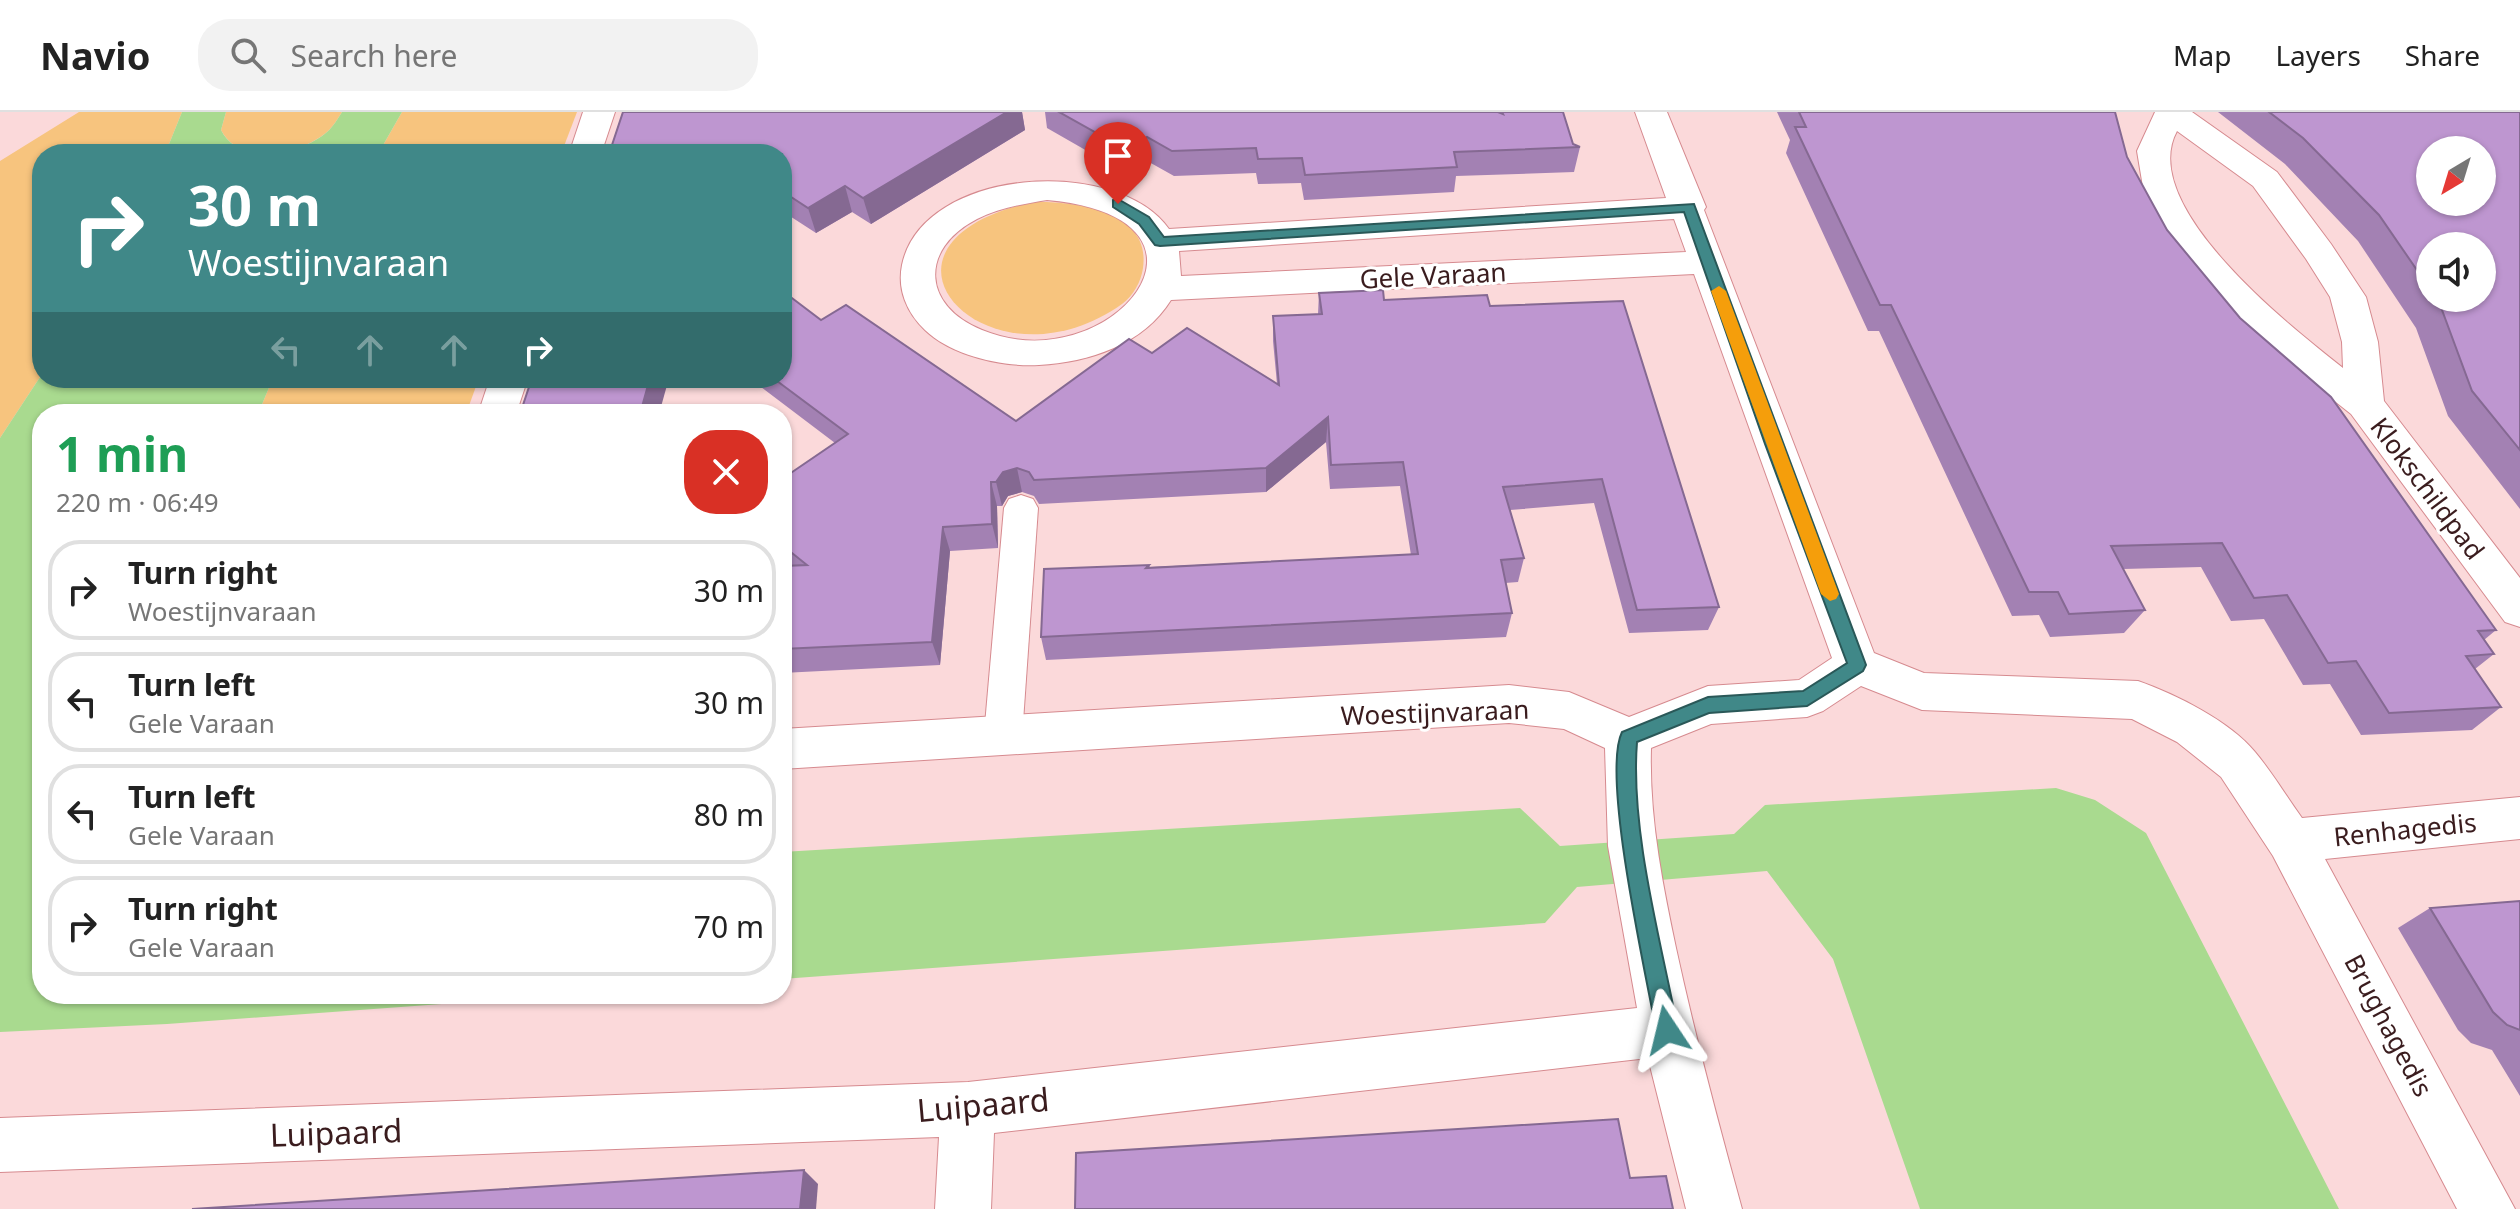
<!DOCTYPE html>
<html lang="en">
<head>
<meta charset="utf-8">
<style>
	body { margin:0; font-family:"Noto Sans",sans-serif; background:#f2f2f2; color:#222; height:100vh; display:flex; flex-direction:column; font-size:30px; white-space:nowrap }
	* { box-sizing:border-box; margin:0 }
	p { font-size:26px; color:#767676 }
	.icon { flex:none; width:44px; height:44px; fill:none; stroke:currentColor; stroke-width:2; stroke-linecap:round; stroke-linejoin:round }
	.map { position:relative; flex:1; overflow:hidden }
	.side { position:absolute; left:32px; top:292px; width:760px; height:600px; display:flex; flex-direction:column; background:#fff; border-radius:32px; box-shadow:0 2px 6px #0004 }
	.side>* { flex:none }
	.top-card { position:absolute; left:32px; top:32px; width:760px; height:244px; border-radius:32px; box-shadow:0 2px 6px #0004; background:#408888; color:#fff; overflow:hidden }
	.needle { width:52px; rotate:218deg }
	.buttons { position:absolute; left:2416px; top:24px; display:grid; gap:16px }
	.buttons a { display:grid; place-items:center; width:80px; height:80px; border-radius:50%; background:#fff; box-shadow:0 2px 6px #0004; font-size:40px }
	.pin { position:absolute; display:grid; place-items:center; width:68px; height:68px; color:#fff; margin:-82px -34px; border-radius:50% 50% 50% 0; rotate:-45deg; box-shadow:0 0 8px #0007 }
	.pin .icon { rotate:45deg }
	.me { position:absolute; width:88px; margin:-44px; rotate:350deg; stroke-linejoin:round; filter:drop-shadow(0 0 6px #0008) }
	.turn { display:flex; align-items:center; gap:28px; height:168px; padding:0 24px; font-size:36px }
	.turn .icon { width:104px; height:104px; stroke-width:2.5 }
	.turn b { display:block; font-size:56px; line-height:68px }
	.lanes { display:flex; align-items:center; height:76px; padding:0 24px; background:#0003; justify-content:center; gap:40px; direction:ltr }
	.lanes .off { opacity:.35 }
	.round { display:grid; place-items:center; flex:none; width:84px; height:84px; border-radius:32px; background:#f2f2f2 }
	.headline { display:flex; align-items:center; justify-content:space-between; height:136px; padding:0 24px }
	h1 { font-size:48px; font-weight:700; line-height:60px; color:#1e9e55 }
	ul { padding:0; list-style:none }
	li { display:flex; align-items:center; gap:24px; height:100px; margin:0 16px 12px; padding:0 8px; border:4px solid #e0e0e0; border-radius:32px }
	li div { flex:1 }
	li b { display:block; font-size:30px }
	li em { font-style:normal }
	header { display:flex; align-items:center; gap:48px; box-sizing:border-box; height:112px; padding:0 40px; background:#fff; border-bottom:2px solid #e0e0e0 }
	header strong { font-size:38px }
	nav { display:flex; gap:44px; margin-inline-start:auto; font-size:28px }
	.search { width:560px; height:72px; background:#f2f2f2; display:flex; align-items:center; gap:20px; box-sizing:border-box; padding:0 28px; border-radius:32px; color:#767676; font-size:30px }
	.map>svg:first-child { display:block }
	.green { fill:#f7c47e }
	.water { fill:#a9da8f }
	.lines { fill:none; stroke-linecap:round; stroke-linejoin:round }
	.service-casing { stroke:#d68a8f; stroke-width:2 }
	.minor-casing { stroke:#d68a8f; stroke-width:2 }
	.service { fill:#fff; fill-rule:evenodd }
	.minor { fill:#fff; fill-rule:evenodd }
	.wall { fill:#a381b3; fill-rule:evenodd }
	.shaded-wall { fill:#856992 }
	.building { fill:#be96d0; stroke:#856992; stroke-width:2; fill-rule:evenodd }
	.route { fill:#408888; stroke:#2a5858; stroke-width:2 }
	.slow { fill:#f59e0b }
	.labels { text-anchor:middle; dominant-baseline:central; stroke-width:6; stroke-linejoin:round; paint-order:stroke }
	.street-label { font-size:26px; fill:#3a1c1e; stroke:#fff }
	.near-street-label { font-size:32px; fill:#3a1c1e; stroke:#fff }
</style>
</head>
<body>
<header>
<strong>Navio</strong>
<div class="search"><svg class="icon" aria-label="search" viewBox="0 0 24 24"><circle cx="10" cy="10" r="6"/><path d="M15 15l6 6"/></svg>Search here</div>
<nav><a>Map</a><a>Layers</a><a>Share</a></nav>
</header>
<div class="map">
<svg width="2520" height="1097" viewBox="0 0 2520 1097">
	<rect width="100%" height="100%" fill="#fbd9da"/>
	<g class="green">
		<path d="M 79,0 L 182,0 L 165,42 L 42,42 L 42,262 L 0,326 L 0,49 Z"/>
		<path d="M 226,0 L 342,0 C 338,6 333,15 327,20 C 300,43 239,54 221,18 Z"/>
		<path d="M 402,0 L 577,0 L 561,42 L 378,42 Z"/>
		<path d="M 1033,90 C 1075,89 1151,98 1143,156 C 1141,170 1133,184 1122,192 C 989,287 841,132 1033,90 Z"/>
		<path d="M 273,266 L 479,266 L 466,302 L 258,302 Z"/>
	</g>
	<g class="water">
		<path d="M 182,0 L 226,0 L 221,18 C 238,54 301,43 327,20 C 333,15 338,6 342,0 L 402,0 L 378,42 L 165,42 Z"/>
		<path d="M 42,262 L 42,266 L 273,266 L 258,302 L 42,302 L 42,667 L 37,673 L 42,679 L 42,882 L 580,882 L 167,912 L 0,920 L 0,326 Z"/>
		<path d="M 2056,676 L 2095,688 L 2146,721 L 2339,1097 L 1920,1097 L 1833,847 L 1767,759 L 1577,775 L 1545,811 L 782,867 L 782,740 L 1520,696 L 1560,734 L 1734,722 L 1765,693 Z"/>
	</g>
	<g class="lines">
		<defs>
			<path id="service" d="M 1021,383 L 1033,387 L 1038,396 L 1022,624 L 1016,635 L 1003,640 L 990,635 L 984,624 L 1004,396 L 1009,387 Z"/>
			<g id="minor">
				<path d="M 583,0 L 615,0 L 601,42 L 569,42 Z"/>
				<path d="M 1635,0 L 1667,0 L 1706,95 L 1704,98 L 1874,541 L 1924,561 L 2138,569 C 2175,582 2230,609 2255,640 C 2272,660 2286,684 2302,706 L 2520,685 L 2520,727 L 2325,747 L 2515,1097 L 2457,1097 L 2273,744 L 2221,665 L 2177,630 L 2132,607 L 1922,598 L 1861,574 L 1823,599 L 1807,605 L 1711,612 L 1651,636 C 1649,704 1662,770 1676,836 C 1695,924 1718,1010 1742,1097 L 1686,1097 L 1648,946 L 994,1021 L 991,1097 L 935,1097 L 939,1025 L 0,1060 L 0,1006 L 968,970 L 1637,896 L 1608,734 L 1605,636 L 1564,617 L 1509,611 L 782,657 L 782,617 L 1509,573 L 1569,580 L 1629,605 L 1708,574 L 1799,568 L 1832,546 L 1694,162 L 1171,188 C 1143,233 1089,250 1039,253 C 1003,255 952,244 925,218 C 907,201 897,178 902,153 C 922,55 1117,43 1169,117 L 1666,86 ZM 1047,88 C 1244,106 1111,271 982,218 C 922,194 919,137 977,107 C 999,96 1023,92 1047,88 ZM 1674,107 L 1686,140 L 1181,164 L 1179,139 Z"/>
				<path d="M 2155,0 L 2192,0 L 2277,60 L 2331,132 L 2366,185 L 2378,230 L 2384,289 L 2520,466 L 2520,515 L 2505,510 L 2351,302 L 2289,253 L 2220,190 L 2190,155 L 2165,119 L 2143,75 L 2137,39 ZM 2177,19 L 2253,74 L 2306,147 L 2330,185 L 2342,230 L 2343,256 C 2292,216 2136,94 2177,19 Z"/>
				<path d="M 490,266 L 528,266 L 516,302 L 478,302 Z"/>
			</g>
		</defs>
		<use href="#service" class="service-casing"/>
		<use href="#minor" class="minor-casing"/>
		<use href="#service" class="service"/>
		<use href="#minor" class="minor"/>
	</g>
	<g class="wall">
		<path d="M 623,0 L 1022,0 L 1025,18 L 871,112 L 852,100 L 816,121 L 782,99 L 782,42 L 609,42 Z"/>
		<path d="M 1045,0 L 1563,0 L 1573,32 L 1580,35 L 1574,60 L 1456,64 L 1454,80 L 1304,88 L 1301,71 L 1258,72 L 1256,61 L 1174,64 L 1149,50 L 1129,63 L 1047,16 Z"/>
		<path d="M 1777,0 L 2115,0 L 2127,45 L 2167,118 L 2496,518 L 2484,528 L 2494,542 L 2475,557 L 2501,595 L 2472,618 L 2361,623 L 2330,572 L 2303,573 L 2264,507 L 2231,509 L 2201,455 L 2123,457 L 2145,498 L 2124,521 L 2050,525 L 2039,503 L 2012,504 L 1879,219 L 1868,219 L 1786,41 L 1790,28 Z"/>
		<path d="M 2218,0 L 2520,0 L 2520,397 L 2448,304 L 2416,216 L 2358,129 L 2285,52 ZM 2430,134 L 2482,186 L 2430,186 Z"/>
		<path d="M 1319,181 L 1384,188 L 1490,194 L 1719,495 L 1708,518 L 1629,521 L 1594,391 L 1510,398 L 1524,446 L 1518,470 L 1505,471 L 1512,501 L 1506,525 L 1046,548 L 1041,525 L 1149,453 L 1150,455 L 1411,443 L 1400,374 L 1330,377 L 1326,330 L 1266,380 L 1039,392 L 1034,384 L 1022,380 L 1008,384 L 1002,394 L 997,394 L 998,436 L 950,439 L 940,553 L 782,561 L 782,454 L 788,454 L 782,449 L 782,367 L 835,331 L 749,266 L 782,266 L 821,208 L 1016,309 L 1152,241 L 1277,272 L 1273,229 L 1273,204 L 1318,202 Z"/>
		<path d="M 2520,789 L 2520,984 L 2492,938 L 2471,931 L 2458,918 L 2398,816 L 2430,796 Z"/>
	</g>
	<g class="shaded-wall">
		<path d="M 1007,0 L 1022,0 L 1025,18 L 871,112 L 863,86 Z"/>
		<path d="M 1147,25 L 1149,50 L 1129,63 L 1127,38 Z"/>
		<path d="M 845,74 L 852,100 L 816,121 L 808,96 Z"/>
		<path d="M 650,266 L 669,266 L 659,302 L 640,302 Z"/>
		<path d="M 1328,305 L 1326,330 L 1266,380 L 1266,356 Z"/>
		<path d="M 1017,356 L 1022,380 L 1008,384 L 1002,394 L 996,370 L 1003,360 Z"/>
		<path d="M 991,370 L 997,394 L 998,436 L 992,412 Z"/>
		<path d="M 943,415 L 950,439 L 940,553 L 932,530 Z"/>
		<path d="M 804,1058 L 818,1072 L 816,1097 L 800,1097 Z"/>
	</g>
	<g class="building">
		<path d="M 623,0 L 1007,0 L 863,86 L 845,74 L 808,96 L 782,79 L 782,42 L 725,42 L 715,35 L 713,42 L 609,42 Z"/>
		<path d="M 1059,0 L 1498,0 L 1503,2 L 1502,0 L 1563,0 L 1573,32 L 1580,35 L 1454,40 L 1457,55 L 1305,63 L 1302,46 L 1258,47 L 1256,36 L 1172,39 L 1147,25 L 1127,38 Z"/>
		<path d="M 1799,0 L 2115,0 L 2127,45 L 2167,118 L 2240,206 L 2331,285 L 2496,518 L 2478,519 L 2494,542 L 2466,544 L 2501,595 L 2389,601 L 2356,549 L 2328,551 L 2287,483 L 2254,486 L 2222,431 L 2111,434 L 2145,498 L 2069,502 L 2058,480 L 2029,480 L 1891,193 L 1880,193 L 1795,15 L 1806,15 Z"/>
		<path d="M 2269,0 L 2520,0 L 2520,338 L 2472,279 L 2439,190 L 2436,186 L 2482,186 L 2482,134 L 2430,134 L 2430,177 L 2379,103 L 2303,26 ZM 2430,38 L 2482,38 L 2482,90 L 2430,90 Z"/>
		<path d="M 1383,178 L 1384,188 L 1487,183 L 1490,194 L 1623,189 L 1719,495 L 1637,498 L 1602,367 L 1503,375 L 1524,446 L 1501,448 L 1512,501 L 1041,525 L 1044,457 L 1149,453 L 1146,456 L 1418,442 L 1403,350 L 1331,353 L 1328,305 L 1266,356 L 1034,368 L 1029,360 L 1017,356 L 1003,360 L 996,370 L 991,370 L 992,412 L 943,415 L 932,530 L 782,537 L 782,454 L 807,453 L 782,433 L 782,367 L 848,322 L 773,266 L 782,266 L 782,182 L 784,180 L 821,208 L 846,193 L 1016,309 L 1129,227 L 1152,241 L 1187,216 L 1279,273 L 1273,204 L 1322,202 L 1319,181 Z"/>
		<path d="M 532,266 L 650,266 L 640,302 L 520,302 Z"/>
		<path d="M 2520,789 L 2520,918 L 2507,913 L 2493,900 L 2430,796 Z"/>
		<path d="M 1618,1007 L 1630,1066 L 1666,1064 L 1673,1097 L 1075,1097 L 1076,1041 Z"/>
		<path d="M 804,1058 L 800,1097 L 192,1097 Z"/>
	</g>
	<path class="route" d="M 1118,87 L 1149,105 L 1164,125 L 1694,92 L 1866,553 L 1863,559 L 1807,594 L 1709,601 L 1637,630 C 1630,719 1661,829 1678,918 L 1675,925 L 1667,929 L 1659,925 L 1656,918 C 1646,862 1601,663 1622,620 L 1708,585 L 1803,579 L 1847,551 L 1765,332 L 1684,100 L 1160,134 L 1155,133 L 1139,112 L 1113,95 L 1113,88 Z"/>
	<path class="slow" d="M 1719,174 L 1726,179 L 1839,482 L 1836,487 L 1830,489 L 1821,482 L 1711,179 Z"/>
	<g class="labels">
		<g class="street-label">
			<text transform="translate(1433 163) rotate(-3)">Gele Varaan</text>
			<text transform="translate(2428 376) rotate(53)">Klokschildpad</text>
			<text transform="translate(1435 600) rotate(-2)">Woestijnvaraan</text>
			<text transform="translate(2405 717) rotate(-6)">Renhagedis</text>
			<text transform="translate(2389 913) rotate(62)">Brughagedis</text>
		</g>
		<g class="near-street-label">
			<text transform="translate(983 992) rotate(-5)">Luipaard</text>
			<text transform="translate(336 1020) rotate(-2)">Luipaard</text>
		</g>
	</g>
</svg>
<div class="buttons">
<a><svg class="needle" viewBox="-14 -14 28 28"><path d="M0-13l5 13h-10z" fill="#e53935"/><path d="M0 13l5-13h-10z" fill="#767676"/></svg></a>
<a><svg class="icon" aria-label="sound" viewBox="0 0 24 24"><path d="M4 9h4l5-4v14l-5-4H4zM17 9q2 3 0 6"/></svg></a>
</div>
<div class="pin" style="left:1118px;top:92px;background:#d93025"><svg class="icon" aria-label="arrive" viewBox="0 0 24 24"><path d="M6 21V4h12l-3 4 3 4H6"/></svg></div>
<svg class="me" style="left:1667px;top:918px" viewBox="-20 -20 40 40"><path d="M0-17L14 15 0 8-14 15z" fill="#408888" stroke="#fff" stroke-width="4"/></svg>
<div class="top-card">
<div class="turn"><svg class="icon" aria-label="right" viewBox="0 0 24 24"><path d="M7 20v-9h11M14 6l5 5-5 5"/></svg><div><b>30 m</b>Woestijnvaraan</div></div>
<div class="lanes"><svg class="icon off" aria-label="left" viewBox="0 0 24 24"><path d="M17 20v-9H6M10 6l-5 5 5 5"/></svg><svg class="icon off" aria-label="ahead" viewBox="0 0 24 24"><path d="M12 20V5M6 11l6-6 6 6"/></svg><svg class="icon off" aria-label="ahead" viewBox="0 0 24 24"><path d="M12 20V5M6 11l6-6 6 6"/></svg><svg class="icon" aria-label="right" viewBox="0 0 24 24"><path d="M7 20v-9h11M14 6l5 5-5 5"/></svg></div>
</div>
<section class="side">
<div class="headline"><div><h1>1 min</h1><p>220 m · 06:49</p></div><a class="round" style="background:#d93025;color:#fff"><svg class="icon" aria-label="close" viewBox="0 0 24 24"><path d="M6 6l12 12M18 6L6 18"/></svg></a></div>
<ul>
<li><svg class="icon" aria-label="right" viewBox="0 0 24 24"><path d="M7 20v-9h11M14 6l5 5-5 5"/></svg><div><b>Turn right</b><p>Woestijnvaraan</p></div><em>30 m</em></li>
<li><svg class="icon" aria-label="left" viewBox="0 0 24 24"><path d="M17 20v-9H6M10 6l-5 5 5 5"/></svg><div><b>Turn left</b><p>Gele Varaan</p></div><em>30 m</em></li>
<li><svg class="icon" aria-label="left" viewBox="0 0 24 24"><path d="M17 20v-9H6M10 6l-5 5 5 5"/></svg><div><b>Turn left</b><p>Gele Varaan</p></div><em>80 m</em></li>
<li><svg class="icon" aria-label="right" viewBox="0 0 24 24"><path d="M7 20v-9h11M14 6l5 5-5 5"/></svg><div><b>Turn right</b><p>Gele Varaan</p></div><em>70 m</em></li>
</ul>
</section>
</div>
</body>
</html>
